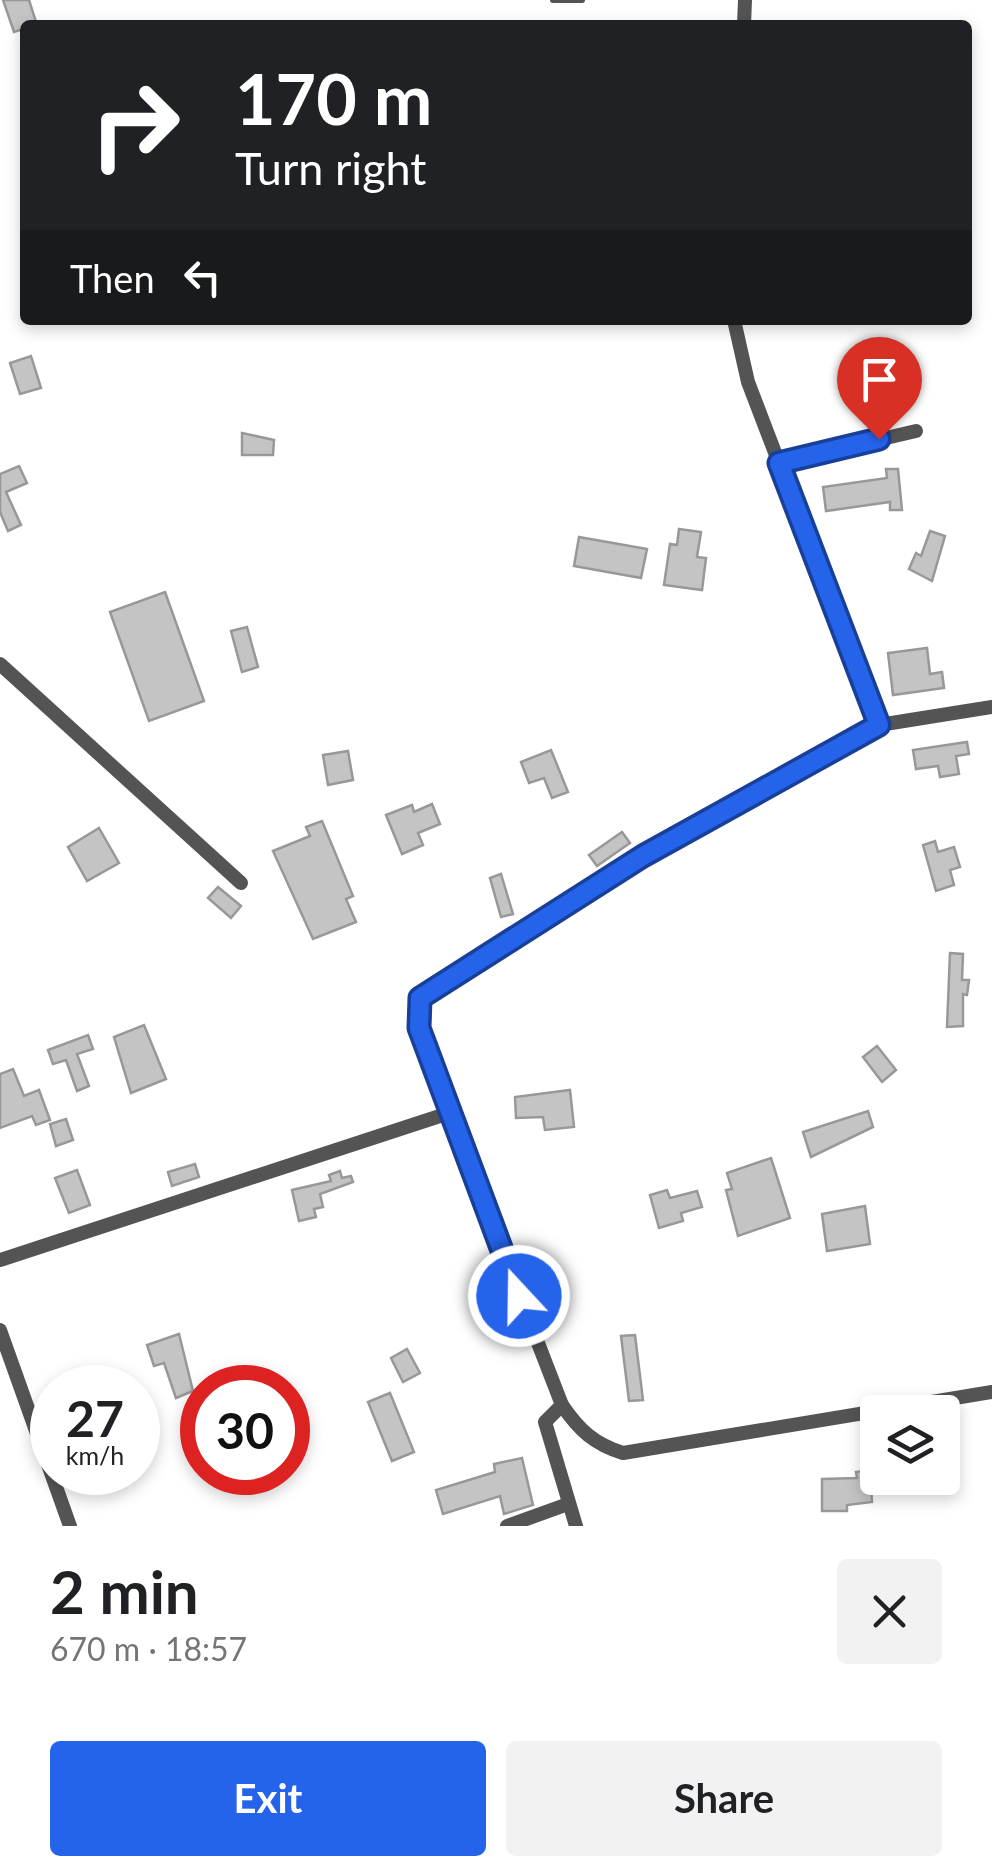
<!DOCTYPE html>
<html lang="en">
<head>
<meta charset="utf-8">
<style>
	body { margin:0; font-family:Lato,sans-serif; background:#f2f2f2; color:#202124; height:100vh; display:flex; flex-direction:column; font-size:38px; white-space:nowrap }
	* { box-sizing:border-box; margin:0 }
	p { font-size:32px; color:#757577 }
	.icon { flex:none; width:55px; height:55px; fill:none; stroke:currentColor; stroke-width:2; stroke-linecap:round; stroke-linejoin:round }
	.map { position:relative; height:1526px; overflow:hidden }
	.details { display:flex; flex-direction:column; background:#fff; flex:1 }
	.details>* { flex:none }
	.top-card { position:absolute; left:20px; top:20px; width:952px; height:305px; border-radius:10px; box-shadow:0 5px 15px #0003; background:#202124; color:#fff; overflow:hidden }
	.tools { position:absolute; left:860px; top:1395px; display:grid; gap:20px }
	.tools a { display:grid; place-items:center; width:100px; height:100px; border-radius:10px; background:#fff; box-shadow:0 5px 15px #0003; font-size:50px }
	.speed { position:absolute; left:30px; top:1365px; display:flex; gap:20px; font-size:50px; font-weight:700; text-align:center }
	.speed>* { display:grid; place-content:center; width:130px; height:130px; border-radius:50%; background:#fff; box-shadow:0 5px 15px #0003; line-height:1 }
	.speed small { font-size:25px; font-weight:400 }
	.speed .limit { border:15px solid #d22; background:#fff; color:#111 }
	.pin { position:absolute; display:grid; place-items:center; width:85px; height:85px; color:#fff; margin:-102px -42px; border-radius:50% 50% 50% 0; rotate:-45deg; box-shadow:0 0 10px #0007 }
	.pin .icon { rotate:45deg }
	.me { position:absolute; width:110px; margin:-55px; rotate:339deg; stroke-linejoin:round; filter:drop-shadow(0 0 8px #0008) }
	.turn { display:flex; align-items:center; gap:35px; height:210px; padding:0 50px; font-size:45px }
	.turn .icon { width:130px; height:130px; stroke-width:2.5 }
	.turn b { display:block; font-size:70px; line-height:85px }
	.then { display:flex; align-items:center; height:95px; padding:0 50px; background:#0003; gap:20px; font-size:38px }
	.round { display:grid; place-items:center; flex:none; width:105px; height:105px; border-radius:10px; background:#f2f2f2 }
	.summary { display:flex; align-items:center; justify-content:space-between; height:170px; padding:0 50px }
	h1 { font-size:60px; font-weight:700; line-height:75px }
	.action { display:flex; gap:20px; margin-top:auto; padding:20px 50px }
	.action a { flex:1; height:115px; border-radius:10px; background:#2563eb; color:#fff; font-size:40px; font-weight:700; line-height:115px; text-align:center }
	.action a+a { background:#f2f2f2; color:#202124 }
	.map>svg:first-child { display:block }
	.building { fill:#c4c4c4; stroke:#989898; stroke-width:2.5 }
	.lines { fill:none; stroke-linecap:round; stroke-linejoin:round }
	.service { stroke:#545454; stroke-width:6 }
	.minor { stroke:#545454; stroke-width:14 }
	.route-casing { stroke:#184099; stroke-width:25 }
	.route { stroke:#2563eb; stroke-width:18 }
</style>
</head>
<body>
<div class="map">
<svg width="992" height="1526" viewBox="0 0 992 1526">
	<rect width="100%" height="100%" fill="#fff"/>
	<g class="building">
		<path d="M 3,0 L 29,0 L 37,25 L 14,32 Z"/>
		<path d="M 31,356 L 41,388 L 20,394 L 10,363 Z"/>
		<path d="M 242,433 L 274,440 L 273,455 L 242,455 Z"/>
		<path d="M 19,466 L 27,483 L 6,492 L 21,525 L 8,531 L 0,512 L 0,474 Z"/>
		<path d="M 886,469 L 898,469 L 902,510 L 890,510 L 890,502 L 826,511 L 823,487 L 887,478 Z"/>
		<path d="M 679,529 L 701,532 L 697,557 L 706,558 L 702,590 L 664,585 L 670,544 L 677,545 Z"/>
		<path d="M 930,531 L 945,536 L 932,581 L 909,569 L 916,553 L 921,556 Z"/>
		<path d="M 579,537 L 647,549 L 641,578 L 574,566 Z"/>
		<path d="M 165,592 L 204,701 L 149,721 L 110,612 Z"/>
		<path d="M 247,627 L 258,667 L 242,672 L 231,631 Z"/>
		<path d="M 927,648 L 930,674 L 942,672 L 944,688 L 893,695 L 888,653 Z"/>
		<path d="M 967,742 L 969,754 L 956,756 L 959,774 L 940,777 L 938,766 L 916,769 L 913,750 Z"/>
		<path d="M 551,750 L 568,792 L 552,798 L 544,778 L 529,783 L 521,762 Z"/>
		<path d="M 348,751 L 353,780 L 328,785 L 323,755 Z"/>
		<path d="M 432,804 L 440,824 L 418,833 L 423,845 L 402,854 L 386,815 L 412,805 L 414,812 Z"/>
		<path d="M 322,821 L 353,896 L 346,899 L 356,922 L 313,939 L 273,851 L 310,836 L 306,827 Z"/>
		<path d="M 99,828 L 119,863 L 87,881 L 68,847 Z"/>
		<path d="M 622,832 L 630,843 L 597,866 L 589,855 Z"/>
		<path d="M 935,841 L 938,852 L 954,847 L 960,867 L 950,870 L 954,885 L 936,891 L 923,845 Z"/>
		<path d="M 501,874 L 513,914 L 501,917 L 490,878 Z"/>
		<path d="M 218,887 L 241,906 L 231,918 L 208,898 Z"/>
		<path d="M 950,953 L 963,954 L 962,980 L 969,980 L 967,995 L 963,994 L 963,1026 L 947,1027 Z"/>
		<path d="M 144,1025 L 166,1079 L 131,1093 L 114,1037 Z"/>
		<path d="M 88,1035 L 93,1049 L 77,1054 L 89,1086 L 77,1091 L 66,1060 L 53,1064 L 48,1050 Z"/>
		<path d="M 877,1046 L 896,1070 L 882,1082 L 863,1057 Z"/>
		<path d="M 13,1069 L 24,1096 L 39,1090 L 50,1120 L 36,1125 L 32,1116 L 0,1128 L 0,1074 Z"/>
		<path d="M 570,1090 L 574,1127 L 545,1130 L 543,1117 L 516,1118 L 515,1097 Z"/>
		<path d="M 868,1111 L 873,1127 L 811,1157 L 803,1132 Z"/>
		<path d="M 66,1119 L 73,1140 L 56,1146 L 50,1124 Z"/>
		<path d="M 771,1158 L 790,1218 L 738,1236 L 726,1190 L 732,1189 L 727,1173 Z"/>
		<path d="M 195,1164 L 199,1177 L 172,1186 L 168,1172 Z"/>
		<path d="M 77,1170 L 90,1205 L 69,1213 L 55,1178 Z"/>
		<path d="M 340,1171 L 342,1178 L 351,1176 L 353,1182 L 320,1194 L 323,1207 L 314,1209 L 316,1217 L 299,1221 L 292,1190 L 331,1181 L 329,1175 Z"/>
		<path d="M 667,1190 L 670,1198 L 697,1191 L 702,1207 L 681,1213 L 683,1221 L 659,1228 L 650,1195 Z"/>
		<path d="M 865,1206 L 870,1244 L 827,1251 L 822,1214 Z"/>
		<path d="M 179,1334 L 193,1391 L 176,1398 L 164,1363 L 154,1366 L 147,1345 Z"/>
		<path d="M 635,1335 L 643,1400 L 629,1401 L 621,1336 Z"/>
		<path d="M 407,1349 L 420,1373 L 403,1382 L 391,1358 Z"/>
		<path d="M 390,1393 L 414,1452 L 392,1461 L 368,1402 Z"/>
		<path d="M 522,1458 L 533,1505 L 504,1514 L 500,1496 L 443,1514 L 436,1490 L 495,1472 L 494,1464 Z"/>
		<path d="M 878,1469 L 878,1485 L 871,1486 L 872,1502 L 847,1505 L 847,1511 L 822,1511 L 822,1479 L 857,1478 L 856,1472 Z"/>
	</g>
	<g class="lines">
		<path class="service" d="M 553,0 L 582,0"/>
		<g class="minor">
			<path d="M 744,25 L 745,0"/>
			<path d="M 734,320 L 748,382 L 879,725"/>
			<path d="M 779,463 L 916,431"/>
			<path d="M 0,664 L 241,883"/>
			<path d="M 992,707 L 879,725 L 643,856 L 436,986 L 420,998 L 417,1014 L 449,1113 L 562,1405 C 579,1430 594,1444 623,1453 L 992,1392"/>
			<path d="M 0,1260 L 449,1113"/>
			<path d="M 0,1330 L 70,1526"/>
			<path d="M 562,1405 L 545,1422 L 576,1526"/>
			<path d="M 507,1526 L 568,1504"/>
		</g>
	</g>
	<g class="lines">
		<defs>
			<path id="route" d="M 519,1296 L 419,1028 L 420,998 L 643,856 L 879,725 L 779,463 L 879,439"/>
		</defs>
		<use href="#route" class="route-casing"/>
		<use href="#route" class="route"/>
	</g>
</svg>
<div class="tools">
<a><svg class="icon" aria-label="layers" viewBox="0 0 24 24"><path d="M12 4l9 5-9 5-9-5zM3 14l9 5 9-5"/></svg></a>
</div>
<div class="speed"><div>27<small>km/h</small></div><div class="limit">30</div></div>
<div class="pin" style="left:879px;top:439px;background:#d93025"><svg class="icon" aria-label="arrive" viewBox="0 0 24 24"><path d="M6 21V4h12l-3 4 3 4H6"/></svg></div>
<svg class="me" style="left:519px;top:1296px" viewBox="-20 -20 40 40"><circle r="17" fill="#2563eb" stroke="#fff" stroke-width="3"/><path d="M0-11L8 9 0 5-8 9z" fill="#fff"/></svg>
<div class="top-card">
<div class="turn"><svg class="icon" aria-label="right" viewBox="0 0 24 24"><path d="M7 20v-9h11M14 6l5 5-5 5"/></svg><div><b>170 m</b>Turn right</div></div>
<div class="then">Then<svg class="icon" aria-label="left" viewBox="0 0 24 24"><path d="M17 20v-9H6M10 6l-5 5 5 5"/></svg></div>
</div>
</div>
<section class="details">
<div class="summary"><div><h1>2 min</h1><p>670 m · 18:57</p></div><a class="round"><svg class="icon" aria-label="close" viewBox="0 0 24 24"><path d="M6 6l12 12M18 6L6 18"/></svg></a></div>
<div class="action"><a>Exit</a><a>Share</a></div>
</section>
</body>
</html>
